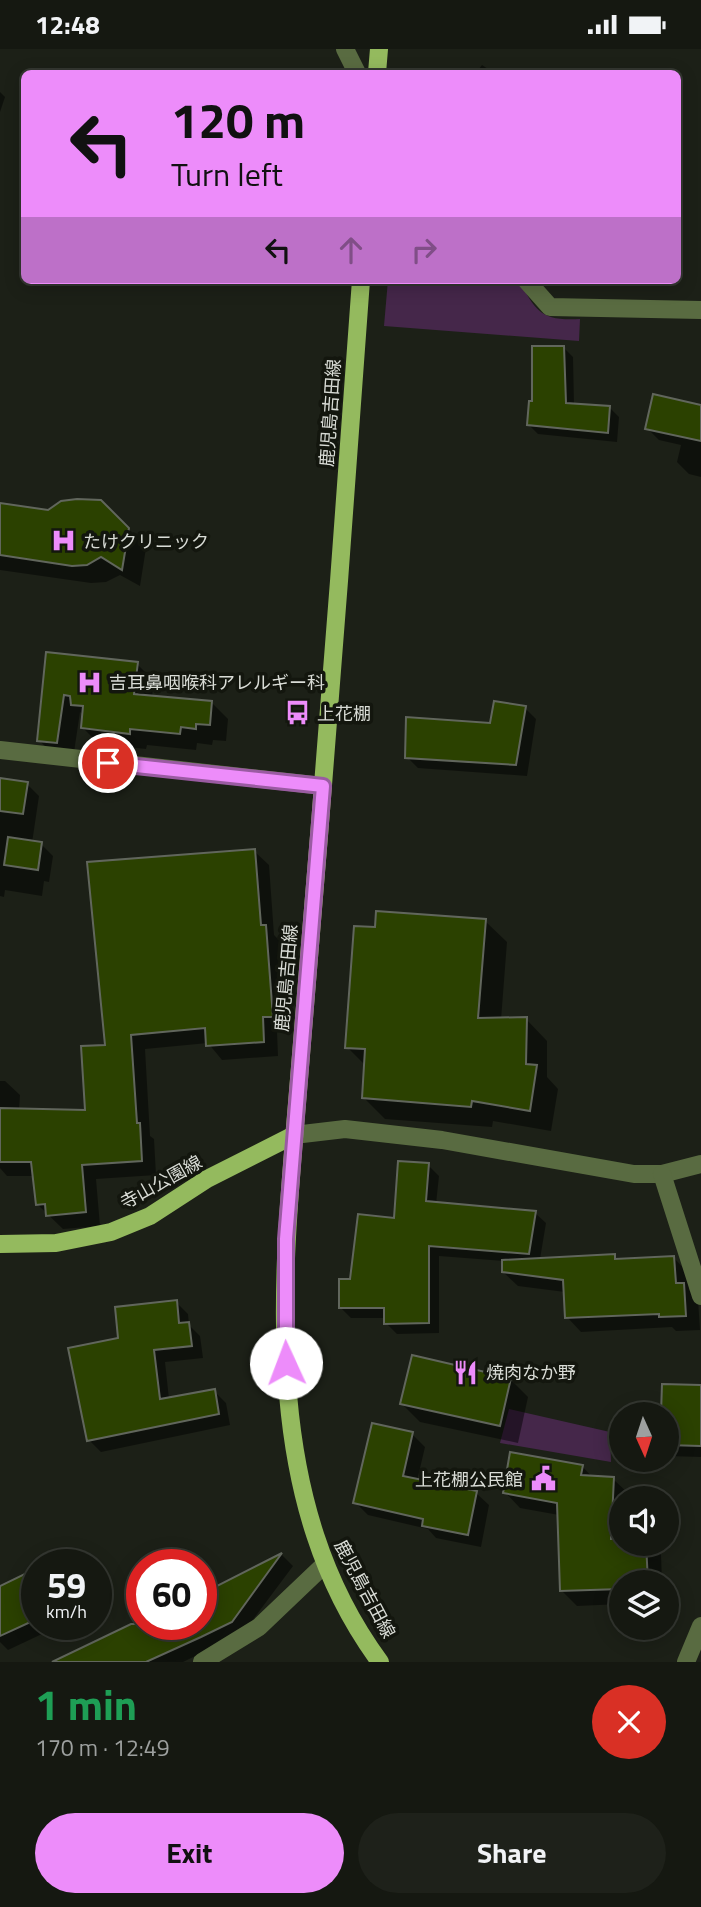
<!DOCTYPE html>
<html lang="en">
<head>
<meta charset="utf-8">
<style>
	body { margin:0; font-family:"Titillium Web","Noto Sans JP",sans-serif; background:#1e211a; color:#f1f3f6; height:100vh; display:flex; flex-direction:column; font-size:26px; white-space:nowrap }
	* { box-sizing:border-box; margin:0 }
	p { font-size:23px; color:#9da09f }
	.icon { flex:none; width:38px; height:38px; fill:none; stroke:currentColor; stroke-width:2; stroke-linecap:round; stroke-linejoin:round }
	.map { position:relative; height:1613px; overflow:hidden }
	.panel { display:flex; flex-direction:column; background:#151811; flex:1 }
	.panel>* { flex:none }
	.guide { position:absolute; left:21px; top:21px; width:660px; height:214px; border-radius:10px; box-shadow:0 4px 18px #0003,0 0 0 2px #343731; background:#ed8cfa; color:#111; overflow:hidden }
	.needle { width:46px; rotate:177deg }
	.fabs { position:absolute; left:609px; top:1353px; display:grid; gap:14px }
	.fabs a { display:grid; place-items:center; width:70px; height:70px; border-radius:50%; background:#151811; box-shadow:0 4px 18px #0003,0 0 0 2px #343731; font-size:35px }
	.speed { position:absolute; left:21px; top:1500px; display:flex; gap:14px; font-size:35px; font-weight:700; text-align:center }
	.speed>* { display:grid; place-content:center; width:91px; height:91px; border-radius:50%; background:#151811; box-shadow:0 4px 18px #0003,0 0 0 2px #343731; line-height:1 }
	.speed small { font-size:18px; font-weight:400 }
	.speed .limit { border:10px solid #d22; background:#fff; color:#111 }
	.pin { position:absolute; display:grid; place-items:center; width:60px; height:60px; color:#fff; margin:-30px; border:4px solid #fff; border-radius:50%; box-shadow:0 2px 7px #0007 }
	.me { position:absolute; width:77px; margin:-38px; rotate:358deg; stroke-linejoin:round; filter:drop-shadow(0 0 5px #0008) }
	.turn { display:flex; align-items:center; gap:24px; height:147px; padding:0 35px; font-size:32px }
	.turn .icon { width:91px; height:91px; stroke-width:2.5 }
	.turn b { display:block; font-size:49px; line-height:60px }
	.lanes { display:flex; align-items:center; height:66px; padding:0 35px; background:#0003; justify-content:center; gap:35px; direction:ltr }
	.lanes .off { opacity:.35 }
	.round { display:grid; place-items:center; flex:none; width:74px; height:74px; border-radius:37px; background:#1e211a }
	.head { display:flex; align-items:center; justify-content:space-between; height:119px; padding:0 35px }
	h1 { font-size:42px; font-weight:700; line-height:52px; color:#1e9e55 }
	.primary-button { display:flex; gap:14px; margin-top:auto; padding:14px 35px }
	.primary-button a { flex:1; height:80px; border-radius:42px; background:#ed8cfa; color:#111; font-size:28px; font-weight:700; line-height:80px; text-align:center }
	.primary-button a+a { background:#1e211a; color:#f1f3f6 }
	.status { display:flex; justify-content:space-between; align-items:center; height:49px; padding:0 35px; background:#151811; direction:ltr }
	.status svg { height:19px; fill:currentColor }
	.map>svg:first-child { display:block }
	.green { fill:#45274a }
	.shadow { fill:#0007 }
	.building { fill:#2b4100; stroke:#61665c; stroke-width:2 }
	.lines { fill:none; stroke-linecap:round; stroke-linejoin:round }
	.minor { stroke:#596b41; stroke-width:18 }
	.major { stroke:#94ba5e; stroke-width:18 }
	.route-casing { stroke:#9a5ba2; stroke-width:18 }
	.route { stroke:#ed8cfa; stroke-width:12 }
	.labels { text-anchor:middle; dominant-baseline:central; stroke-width:7; stroke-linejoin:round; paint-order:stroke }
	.street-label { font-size:18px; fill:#d9dcd6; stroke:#13160e }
	.poi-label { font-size:18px; fill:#d9dcd6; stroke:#13160e; text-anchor:start }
</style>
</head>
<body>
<div class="status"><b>12:48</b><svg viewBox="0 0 49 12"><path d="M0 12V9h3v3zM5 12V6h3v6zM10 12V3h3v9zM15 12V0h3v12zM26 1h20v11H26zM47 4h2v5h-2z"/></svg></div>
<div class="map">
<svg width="701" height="1613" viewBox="0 0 701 1613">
	<rect width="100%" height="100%" fill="#1c2017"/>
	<g class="green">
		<path d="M 388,231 L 519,231 C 536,263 541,272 580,270 L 579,292 L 384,277 Z"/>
		<path d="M 509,1360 L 610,1383 L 611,1413 L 500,1394 Z"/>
	</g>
	<g class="shadow">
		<path d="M 482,16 L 494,24 L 476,24 Z"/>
		<path d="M 0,43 L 5,48 L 0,63 Z"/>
		<path d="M 564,299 L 573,308 L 574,356 L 610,359 L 619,368 L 617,393 L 538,385 L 529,376 L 534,354 Z"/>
		<path d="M 701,358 L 701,428 L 689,425 L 677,413 L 681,396 L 659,391 L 647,379 Z"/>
		<path d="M 101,453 L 146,499 L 140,537 L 120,526 L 106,533 L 91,534 L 0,521 L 0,456 L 48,463 Z"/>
		<path d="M 47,605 L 137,615 L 154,632 L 152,648 L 212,654 L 228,670 L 226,692 L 213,691 L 212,696 L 197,694 L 196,701 L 147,696 L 146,700 L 99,695 L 82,678 L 84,666 L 80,663 L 73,710 L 55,708 L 39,691 Z"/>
		<path d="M 525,659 L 536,670 L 527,727 L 418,719 L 407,708 L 491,676 Z"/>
		<path d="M 0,731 L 27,735 L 39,747 L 32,794 L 41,795 L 53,807 L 49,833 L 44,832 L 42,847 L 5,841 L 4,848 L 0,847 Z"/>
		<path d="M 254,802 L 269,816 L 274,886 L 280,892 L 286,982 L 277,982 L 278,1007 L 222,1011 L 208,994 L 145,1000 L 150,1087 L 154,1090 L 156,1126 L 96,1130 L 100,1177 L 63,1180 L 37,1155 L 35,1127 L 7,1127 L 0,1119 L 0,1032 L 5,1032 L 20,1046 L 19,1061 L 87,1063 L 107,998 Z"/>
		<path d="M 485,872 L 507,893 L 501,971 L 526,970 L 547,992 L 547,1028 L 558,1040 L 551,1082 L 493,1072 L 492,1078 L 385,1070 L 364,1049 L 366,1017 L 347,998 L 377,880 Z"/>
		<path d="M 428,1116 L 439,1127 L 436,1155 L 535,1164 L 546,1174 L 540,1210 L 614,1207 L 620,1212 L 674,1209 L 688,1224 L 689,1241 L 698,1250 L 700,1281 L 676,1282 L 672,1278 L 581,1283 L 567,1268 L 565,1243 L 518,1237 L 503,1223 L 504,1212 L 439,1207 L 439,1284 L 397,1285 L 386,1274 L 386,1269 L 351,1269 L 340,1258 L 352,1231 L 395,1171 Z"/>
		<path d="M 176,1253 L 188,1265 L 189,1276 L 200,1287 L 203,1309 L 165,1313 L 169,1350 L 214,1342 L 226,1354 L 230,1376 L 101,1403 L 89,1391 L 120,1290 Z"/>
		<path d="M 510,1330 L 528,1348 L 518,1394 L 420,1373 L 402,1355 Z"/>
		<path d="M 701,1338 L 701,1408 L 667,1407 L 667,1365 L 636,1365 L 636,1359 L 663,1360 Z"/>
		<path d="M 412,1385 L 425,1398 L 417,1432 L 476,1444 L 489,1456 L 481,1498 L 436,1489 L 428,1480 L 368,1466 L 355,1453 Z"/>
		<path d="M 582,1417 L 593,1429 L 613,1430 L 629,1445 L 628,1449 L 621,1449 L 621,1494 L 650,1494 L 661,1506 L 662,1533 L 621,1533 L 621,1555 L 577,1557 L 561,1541 L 559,1466 L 520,1459 L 505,1443 Z"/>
		<path d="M 282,1506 L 293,1517 L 243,1584 L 183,1613 L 92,1613 L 85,1599 L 142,1572 L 142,1575 L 201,1575 L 201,1547 Z"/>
		<path d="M 37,1522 L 37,1575 L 58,1575 L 59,1577 L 8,1601 L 0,1593 L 0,1538 Z"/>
	</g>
	<g class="building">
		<path d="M 532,297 L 564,297 L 566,354 L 610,357 L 608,384 L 527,376 L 529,352 L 532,352 Z"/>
		<path d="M 653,345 L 701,356 L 701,392 L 645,380 Z"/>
		<path d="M 77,450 L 101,451 L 129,479 L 122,521 L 101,508 L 87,516 L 72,517 L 0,506 L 0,454 L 48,461 L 61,452 Z"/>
		<path d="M 46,603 L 138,613 L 134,645 L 212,652 L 210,676 L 196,675 L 196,680 L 181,678 L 180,685 L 130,680 L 130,685 L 81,679 L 83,657 L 71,656 L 70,647 L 64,646 L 57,694 L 37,692 Z"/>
		<path d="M 494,652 L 526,657 L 516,716 L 405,709 L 406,668 L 490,674 Z"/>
		<path d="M 0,729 L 28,733 L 23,765 L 0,762 Z"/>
		<path d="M 8,788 L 42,793 L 38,821 L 4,816 Z"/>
		<path d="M 255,800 L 261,876 L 266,876 L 273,968 L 263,968 L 264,993 L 206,997 L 205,979 L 131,986 L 137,1074 L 140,1074 L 142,1112 L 82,1116 L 86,1163 L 46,1167 L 45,1155 L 36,1156 L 31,1113 L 0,1113 L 0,1059 L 85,1061 L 81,997 L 105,996 L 87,813 Z"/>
		<path d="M 376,862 L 486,870 L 478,969 L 527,968 L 526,1015 L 537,1016 L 530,1062 L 472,1052 L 471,1058 L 362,1049 L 365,1000 L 345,999 L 354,877 L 375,878 Z"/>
		<path d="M 398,1112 L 429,1114 L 426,1152 L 536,1162 L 529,1205 L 429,1197 L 429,1274 L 384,1275 L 384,1259 L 339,1259 L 339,1230 L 350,1230 L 358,1165 L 394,1169 Z"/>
		<path d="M 615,1205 L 615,1210 L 674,1207 L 676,1234 L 684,1234 L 686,1267 L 659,1268 L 659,1265 L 565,1269 L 563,1231 L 502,1223 L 502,1211 Z"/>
		<path d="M 177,1251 L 179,1274 L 189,1273 L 192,1297 L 154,1301 L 160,1350 L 215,1340 L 219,1365 L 87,1392 L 68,1299 L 118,1289 L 115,1258 Z"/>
		<path d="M 412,1306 L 511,1329 L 500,1377 L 400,1355 Z"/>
		<path d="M 662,1335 L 701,1336 L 701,1397 L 667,1396 L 667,1365 L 661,1365 Z"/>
		<path d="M 372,1374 L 413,1383 L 403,1427 L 477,1442 L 468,1486 L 422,1477 L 423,1470 L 353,1454 Z"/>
		<path d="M 510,1403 L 583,1416 L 581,1426 L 614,1428 L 611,1490 L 621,1489 L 621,1494 L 646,1494 L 648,1533 L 621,1533 L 621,1540 L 560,1542 L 557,1454 L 503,1444 Z"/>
		<path d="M 282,1504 L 232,1573 L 201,1588 L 146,1613 L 52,1613 L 131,1575 L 201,1575 L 201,1545 Z"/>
		<path d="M 37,1519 L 37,1570 L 0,1587 L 0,1537 Z"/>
	</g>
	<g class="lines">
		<g class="minor">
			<path d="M 345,0 L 357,24"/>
			<path d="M 526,231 L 550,258 L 701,261"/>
			<path d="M 0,701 L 323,737"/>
			<path d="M 294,1086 L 345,1080 L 442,1091 L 634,1125 L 662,1125 L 701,1115"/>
			<path d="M 662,1125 L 701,1247"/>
			<path d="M 202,1613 L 259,1578 L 324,1516"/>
			<path d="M 686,1613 L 701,1577"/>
		</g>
		<g class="major">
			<path d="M 377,24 L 379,0"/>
			<path d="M 361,231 C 348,416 334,602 319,787 C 312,876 305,965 297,1054 C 281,1242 261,1452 380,1613"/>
			<path d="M 0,1195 L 56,1194 L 111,1183 L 150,1167 L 207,1130 L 294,1086"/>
		</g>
	</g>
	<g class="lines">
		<defs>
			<path id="route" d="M 108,714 L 323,737 L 286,1190 L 286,1314"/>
		</defs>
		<use href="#route" class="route-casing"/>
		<use href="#route" class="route"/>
	</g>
	<defs>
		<symbol id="hospital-bare" viewBox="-9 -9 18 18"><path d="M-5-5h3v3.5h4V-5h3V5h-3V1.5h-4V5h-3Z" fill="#ed8cfa" stroke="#13160e" stroke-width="2.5" paint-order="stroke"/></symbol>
		<symbol id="bus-bare" viewBox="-9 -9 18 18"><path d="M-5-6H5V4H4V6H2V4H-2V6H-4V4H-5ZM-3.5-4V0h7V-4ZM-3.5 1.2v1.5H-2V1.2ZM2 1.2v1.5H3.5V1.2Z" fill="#ed8cfa" stroke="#13160e" stroke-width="2.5" paint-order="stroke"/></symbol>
		<symbol id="restaurant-bare" viewBox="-9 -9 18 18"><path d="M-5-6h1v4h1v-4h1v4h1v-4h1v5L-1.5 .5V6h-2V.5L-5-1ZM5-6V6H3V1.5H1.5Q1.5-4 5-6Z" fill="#ed8cfa" stroke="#13160e" stroke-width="2.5" paint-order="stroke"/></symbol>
		<symbol id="civic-bare" viewBox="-9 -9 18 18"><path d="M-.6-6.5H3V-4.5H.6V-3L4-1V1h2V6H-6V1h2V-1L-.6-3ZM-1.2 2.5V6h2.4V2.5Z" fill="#ed8cfa" stroke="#13160e" stroke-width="2.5" paint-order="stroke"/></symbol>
	</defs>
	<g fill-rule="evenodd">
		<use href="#hospital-bare" x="46" y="474" width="35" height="35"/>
		<use href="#hospital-bare" x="72" y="616" width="35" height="35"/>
		<use href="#bus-bare" x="280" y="646" width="35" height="35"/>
		<use href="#restaurant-bare" x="448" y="1306" width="35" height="35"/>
		<use href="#civic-bare" x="526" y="1412" width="35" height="35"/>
	</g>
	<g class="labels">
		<g class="street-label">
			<text transform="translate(330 364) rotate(-86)">鹿児島吉田線</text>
			<text transform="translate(286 929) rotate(-85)">鹿児島吉田線</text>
			<text transform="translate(161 1133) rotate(-29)">寺山公園線</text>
			<text transform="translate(365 1540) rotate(62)">鹿児島吉田線</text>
		</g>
		<g class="poi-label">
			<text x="83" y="492">たけクリニック</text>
			<text x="109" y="633">吉耳鼻咽喉科アレルギー科</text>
			<text x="317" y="664">上花棚</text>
			<text x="486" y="1323">焼肉なか野</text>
			<text x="523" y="1430" text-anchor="end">上花棚公民館</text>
		</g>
	</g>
</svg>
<div class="fabs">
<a><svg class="needle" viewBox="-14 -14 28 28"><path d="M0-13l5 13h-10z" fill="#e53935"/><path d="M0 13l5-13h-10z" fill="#9da09f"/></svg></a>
<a><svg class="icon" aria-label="sound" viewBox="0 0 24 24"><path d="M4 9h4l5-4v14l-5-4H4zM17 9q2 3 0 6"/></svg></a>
<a><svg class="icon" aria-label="layers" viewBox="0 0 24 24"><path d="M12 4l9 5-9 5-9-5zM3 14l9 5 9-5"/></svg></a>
</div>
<div class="speed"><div>59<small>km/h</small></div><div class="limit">60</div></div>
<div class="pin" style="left:108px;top:714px;background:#d93025"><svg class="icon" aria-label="arrive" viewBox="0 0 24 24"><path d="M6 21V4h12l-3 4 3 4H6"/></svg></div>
<svg class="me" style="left:286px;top:1314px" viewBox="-20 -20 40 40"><circle r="19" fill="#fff"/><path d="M0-13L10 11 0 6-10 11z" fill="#ed8cfa"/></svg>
<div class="guide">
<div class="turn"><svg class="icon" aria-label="left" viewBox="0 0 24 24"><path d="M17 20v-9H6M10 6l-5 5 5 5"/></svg><div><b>120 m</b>Turn left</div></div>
<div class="lanes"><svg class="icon" aria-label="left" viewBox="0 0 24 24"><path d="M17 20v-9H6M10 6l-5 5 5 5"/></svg><svg class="icon off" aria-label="ahead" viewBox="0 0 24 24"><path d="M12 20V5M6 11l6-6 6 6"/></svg><svg class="icon off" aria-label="right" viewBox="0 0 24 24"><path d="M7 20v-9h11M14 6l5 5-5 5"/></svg></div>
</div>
</div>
<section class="panel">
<div class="head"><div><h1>1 min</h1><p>170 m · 12:49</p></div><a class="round" style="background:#d93025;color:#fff"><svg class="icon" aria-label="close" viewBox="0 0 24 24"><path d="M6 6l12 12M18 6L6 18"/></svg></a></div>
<div class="primary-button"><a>Exit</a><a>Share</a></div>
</section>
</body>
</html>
